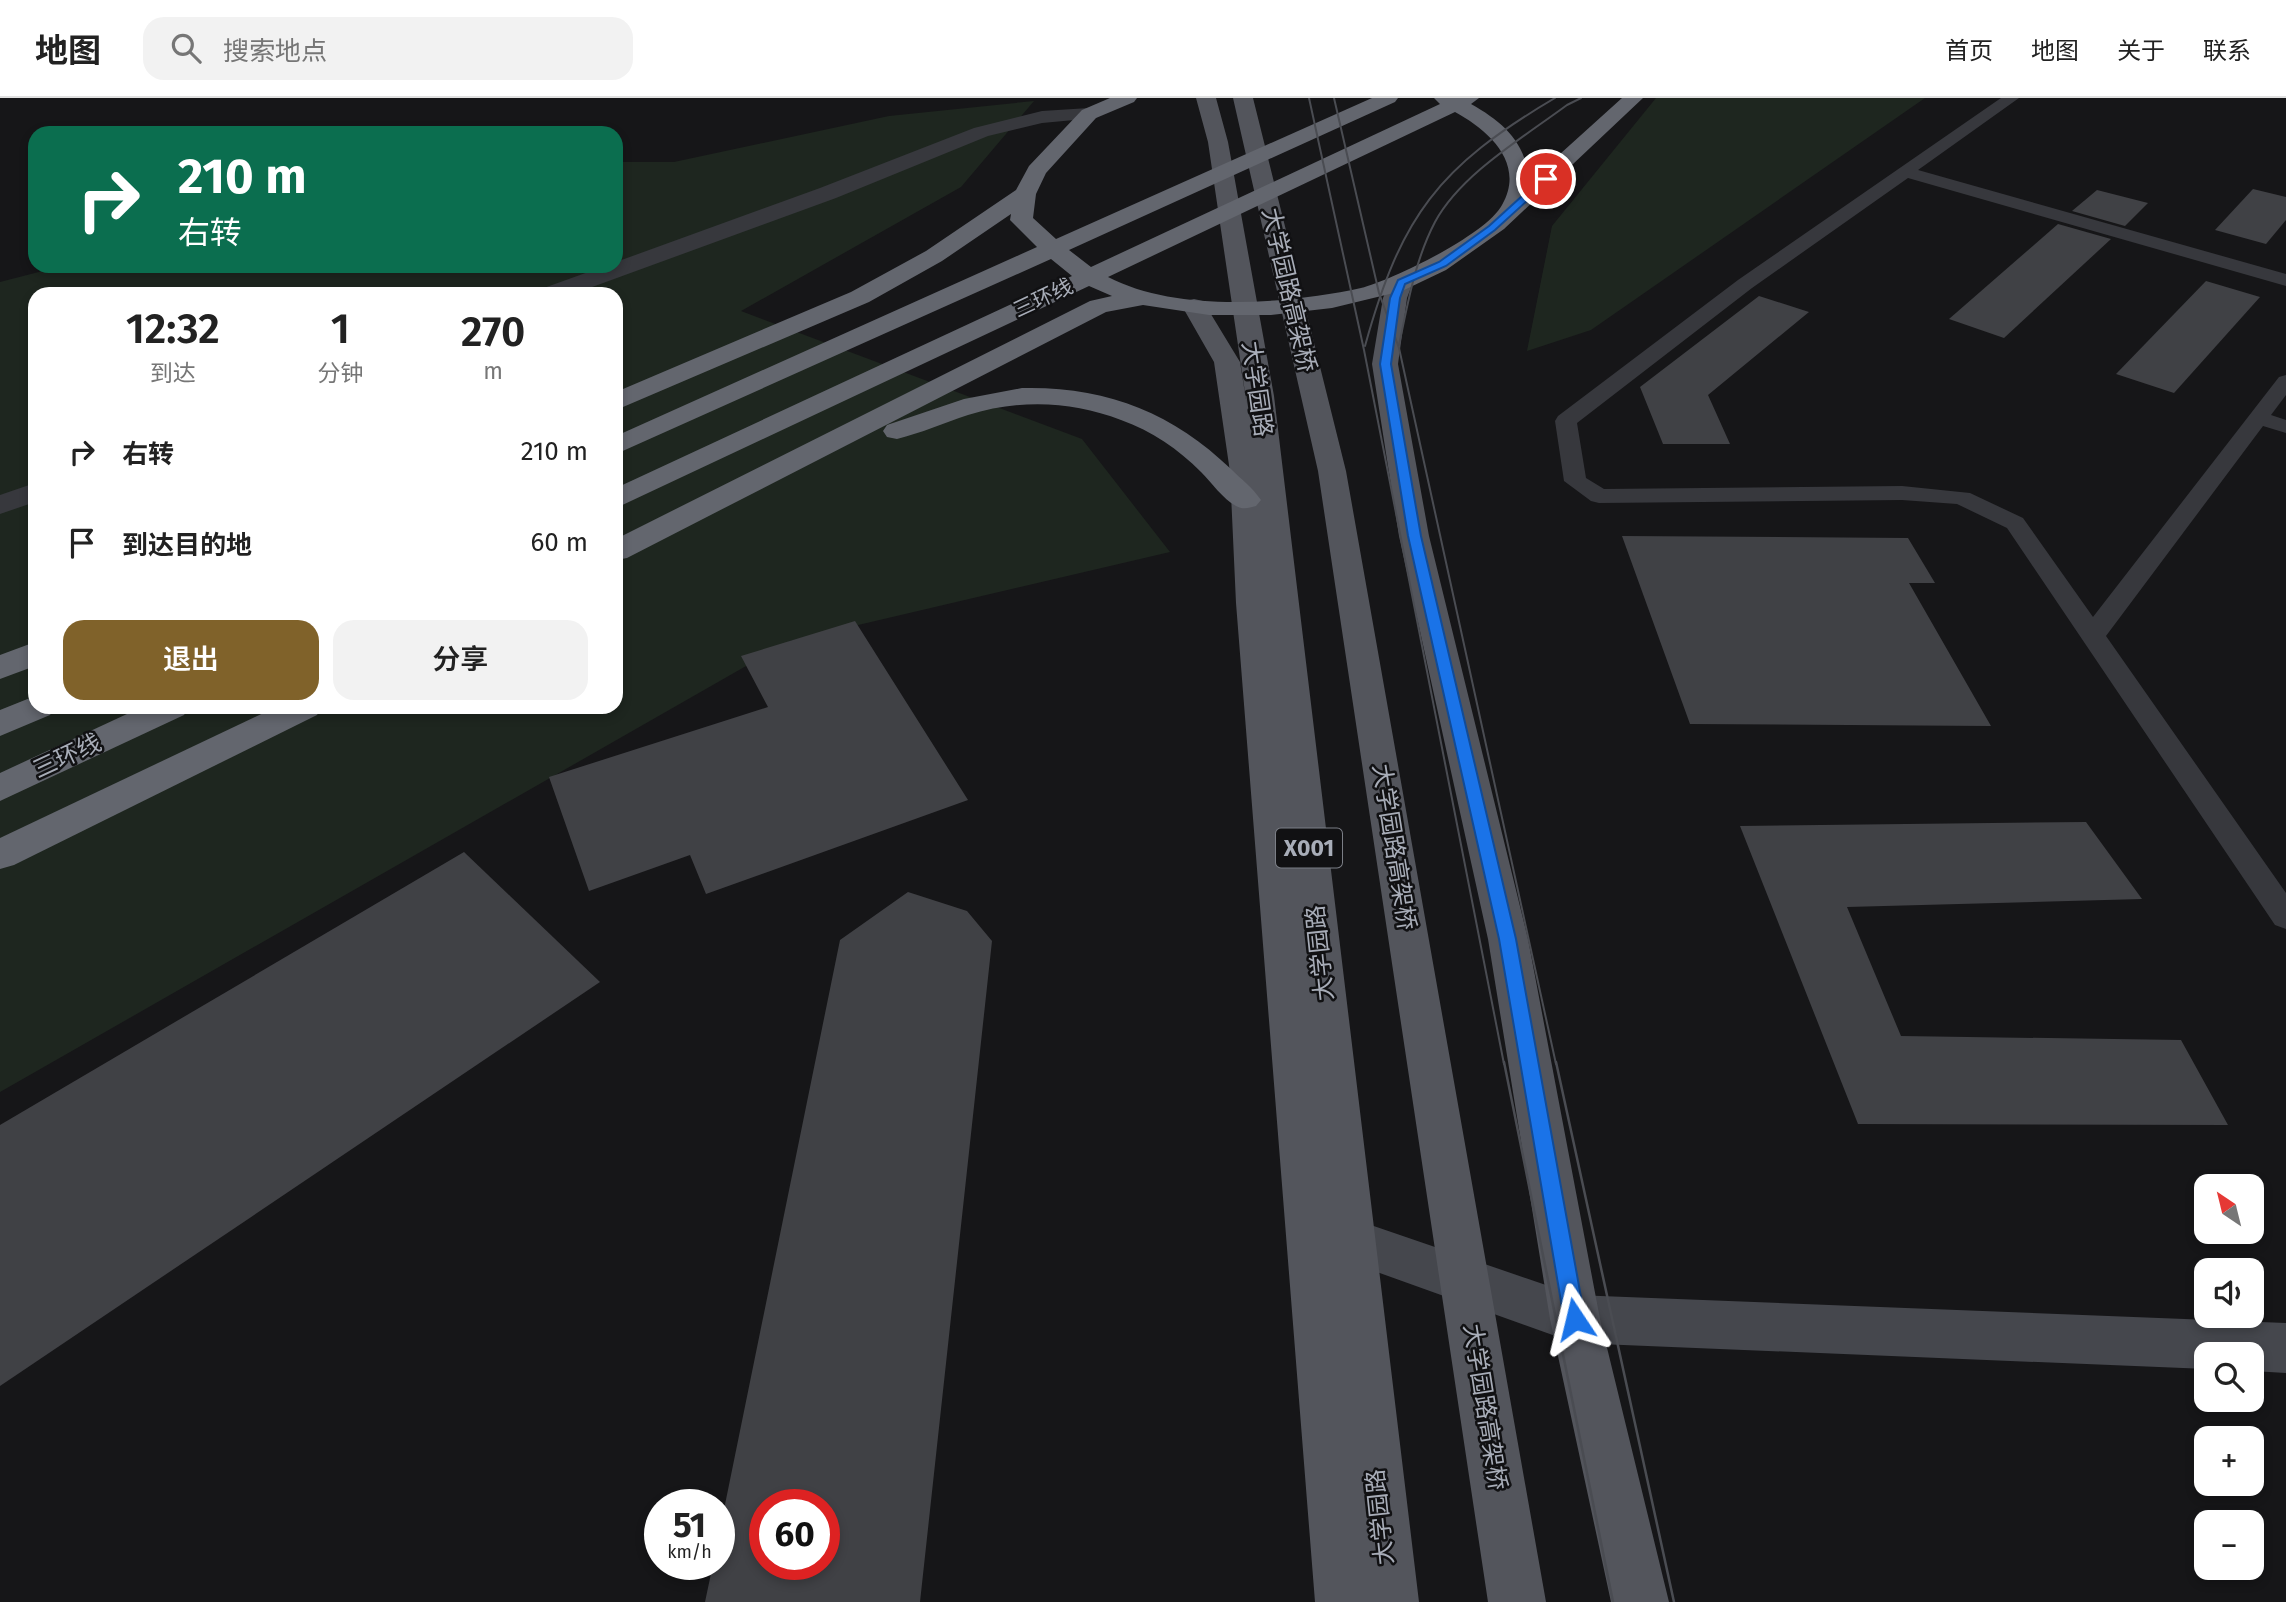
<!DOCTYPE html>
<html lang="zh">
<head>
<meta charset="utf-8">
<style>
	body { margin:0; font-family:"Fira Sans","Noto Sans SC",sans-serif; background:#f2f2f2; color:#222; height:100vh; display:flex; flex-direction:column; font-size:26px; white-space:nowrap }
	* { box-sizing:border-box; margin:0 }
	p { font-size:23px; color:#767676 }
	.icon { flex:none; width:38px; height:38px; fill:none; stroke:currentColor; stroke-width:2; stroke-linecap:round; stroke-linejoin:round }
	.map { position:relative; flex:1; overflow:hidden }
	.sheet { position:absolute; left:28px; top:189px; width:595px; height:427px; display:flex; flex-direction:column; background:#fff; border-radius:21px; box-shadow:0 4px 10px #0003 }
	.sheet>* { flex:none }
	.guide { position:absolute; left:28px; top:28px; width:595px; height:147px; border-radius:21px; box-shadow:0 4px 10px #0003; background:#0b6e4f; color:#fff; overflow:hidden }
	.needle { width:46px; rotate:325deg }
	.fabs { position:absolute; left:2194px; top:1076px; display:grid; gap:14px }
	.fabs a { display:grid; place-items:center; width:70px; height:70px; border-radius:14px; background:#fff; box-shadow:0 4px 10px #0003; font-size:35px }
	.speed { position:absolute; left:644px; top:1391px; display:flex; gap:14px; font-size:35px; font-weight:700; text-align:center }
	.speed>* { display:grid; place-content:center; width:91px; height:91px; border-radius:50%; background:#fff; box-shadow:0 4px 10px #0003; line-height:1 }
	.speed small { font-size:18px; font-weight:400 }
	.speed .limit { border:10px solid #d22; background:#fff; color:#111 }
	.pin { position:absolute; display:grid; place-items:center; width:60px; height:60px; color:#fff; margin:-30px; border:4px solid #fff; border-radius:50%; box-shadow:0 2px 7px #0007 }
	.me { position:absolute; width:77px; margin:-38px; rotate:350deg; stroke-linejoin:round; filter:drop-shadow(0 0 5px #0008) }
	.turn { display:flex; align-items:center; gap:24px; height:147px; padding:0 35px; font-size:32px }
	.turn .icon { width:91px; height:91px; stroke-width:2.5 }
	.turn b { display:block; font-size:49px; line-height:60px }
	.eta { display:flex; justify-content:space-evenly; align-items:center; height:119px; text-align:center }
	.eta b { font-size:42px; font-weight:600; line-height:49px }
	.primary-button { display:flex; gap:14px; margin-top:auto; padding:14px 35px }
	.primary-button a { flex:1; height:80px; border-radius:21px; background:#80622a; color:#fff; font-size:28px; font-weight:600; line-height:80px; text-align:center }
	.primary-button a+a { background:#f2f2f2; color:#222 }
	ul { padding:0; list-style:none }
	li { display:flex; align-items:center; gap:21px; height:91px; padding:0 35px }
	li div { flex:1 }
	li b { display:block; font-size:26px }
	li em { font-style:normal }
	header { display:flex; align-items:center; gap:42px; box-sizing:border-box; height:98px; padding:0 35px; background:#fff; border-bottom:2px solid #e0e0e0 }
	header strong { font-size:33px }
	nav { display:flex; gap:38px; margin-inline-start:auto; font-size:24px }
	.search { width:490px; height:63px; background:#f2f2f2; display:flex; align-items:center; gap:18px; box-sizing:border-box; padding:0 24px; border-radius:21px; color:#767676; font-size:26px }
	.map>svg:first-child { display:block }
	.green { fill:#1e261f; fill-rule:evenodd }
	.building { fill:#404145; fill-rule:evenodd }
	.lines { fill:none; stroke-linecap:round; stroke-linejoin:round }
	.lane { fill:#37383d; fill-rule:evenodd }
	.street { fill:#37383d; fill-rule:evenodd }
	.secondary { fill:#45474d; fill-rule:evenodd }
	.primary { fill:#53555c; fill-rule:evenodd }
	.highway { fill:#63666e; fill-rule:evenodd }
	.tram-far1 { stroke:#4a4c52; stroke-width:2 }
	.tram { stroke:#4a4c52; stroke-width:2.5 }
	.route { fill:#1a73e8; stroke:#114b97; stroke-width:2 }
	.labels { text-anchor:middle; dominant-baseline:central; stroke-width:5; stroke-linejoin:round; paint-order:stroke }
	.far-street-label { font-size:21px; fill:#a8adb8; stroke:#111113 }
	.shield { fill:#111113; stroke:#7b7e86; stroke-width:2 }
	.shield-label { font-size:23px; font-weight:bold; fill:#a8adb8 }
	.street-label { font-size:24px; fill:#a8adb8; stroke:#111113 }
</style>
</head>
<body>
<header>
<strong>地图</strong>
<div class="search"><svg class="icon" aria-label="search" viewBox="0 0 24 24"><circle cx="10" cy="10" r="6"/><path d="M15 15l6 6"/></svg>搜索地点</div>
<nav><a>首页</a><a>地图</a><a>关于</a><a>联系</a></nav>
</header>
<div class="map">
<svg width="2286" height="1504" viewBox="0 0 2286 1504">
	<rect width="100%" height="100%" fill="#161618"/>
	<g class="green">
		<path d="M 1656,0 L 1925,0 L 1591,232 L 1527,253 L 1552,128 Z"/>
		<path d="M 1034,3 L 961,89 L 741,213 L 1082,341 L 1170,454 L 790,543 L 0,994 L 0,184 L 62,168 L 616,168 L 616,64 L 674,64 L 889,18 ZM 35,196 L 616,196 L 616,609 L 35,609 Z"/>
	</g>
	<g class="building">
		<path d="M 2253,91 L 2286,99 L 2286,122 L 2266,146 L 2215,132 Z"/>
		<path d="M 2097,92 L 2148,105 L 2125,128 L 2072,113 Z"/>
		<path d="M 2058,126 L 2111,141 L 2004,240 L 1949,221 Z"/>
		<path d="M 2206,183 L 2260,199 L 2174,295 L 2116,276 Z"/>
		<path d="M 1759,198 L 1809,214 L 1708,297 L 1730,346 L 1663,346 L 1640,289 Z"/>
		<path d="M 1622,438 L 1908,440 L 1935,485 L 1909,485 L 1991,628 L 1690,626 Z"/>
		<path d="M 855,523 L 968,702 L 706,796 L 690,757 L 589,793 L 549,679 L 768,609 L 741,558 Z"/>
		<path d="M 2086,724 L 2142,801 L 1847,809 L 1901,938 L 2181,942 L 2228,1027 L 1858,1026 L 1740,728 Z"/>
		<path d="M 464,754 L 600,884 L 0,1288 L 0,1027 Z"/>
		<path d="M 908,794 L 967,813 L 992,843 L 920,1504 L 705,1504 L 713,1466 L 719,1466 L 719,1436 L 840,842 ZM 765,1407 L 824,1407 L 824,1466 L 765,1466 Z"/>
	</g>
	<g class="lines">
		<path class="lane" d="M 2001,0 L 2019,0 L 1918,72 L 2286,176 L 2286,188 L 1908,80 L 1752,190 L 1577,325 L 1586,380 L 1604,391 L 1902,388 L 1970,395 L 2023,420 L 2093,519 L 2279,279 L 2286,277 L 2286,297 L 2271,317 L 2286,322 L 2286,335 L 2263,328 L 2106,538 L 2286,795 L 2286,831 L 2275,827 L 2007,430 L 1957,406 L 1902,402 L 1599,405 L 1591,403 L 1564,383 L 1555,323 L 1558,318 L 1738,182 Z"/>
		<g class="street">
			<path d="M 1089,10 L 1096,12 L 1099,16 L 1096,20 L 1042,25 L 988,38 L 836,100 L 573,196 L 538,196 L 541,191 L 605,168 L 616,168 L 616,164 L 820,90 L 974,30 L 1042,13 Z"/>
			<path d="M 35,385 L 35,404 L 0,416 L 0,397 Z"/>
		</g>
		<path class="secondary" d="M 1327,1112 L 1575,1197 L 2286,1225 L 2286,1275 L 2252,1273 L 2252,1256 L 2207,1256 L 2207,1271 L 1575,1245 L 1310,1150 L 1303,1134 L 1310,1118 Z"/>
		<g class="primary">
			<path d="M 1196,0 L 1216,0 L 1228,44 L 1274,298 L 1419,1504 L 1315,1504 L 1236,505 L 1230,374 L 1214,264 L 1182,208 L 1185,203 L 1194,201 L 1203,203 L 1206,208 L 1240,264 L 1247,308 L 1208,44 Z"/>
			<path d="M 1233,0 L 1253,0 L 1346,373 L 1546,1504 L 1488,1504 L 1318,373 Z"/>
			<path d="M 1401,177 L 1410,179 L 1413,184 L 1407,200 L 1398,266 L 1429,438 L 1528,841 L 1600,1221 L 1669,1504 L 1611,1504 L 1550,1221 L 1488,841 L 1399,438 L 1372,266 L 1383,200 L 1392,179 Z"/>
		</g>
		<g class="highway">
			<path d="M 1110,0 L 1137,0 L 1134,4 L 1096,20 L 1046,75 L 1036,96 L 1033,120 L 1056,141 L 1372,0 L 1398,0 L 1395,4 L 1069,152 L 1091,169 L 1440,6 L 1434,0 L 1479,0 L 1471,6 C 1503,24 1527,45 1529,84 L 1622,0 L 1643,0 L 1504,131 L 1446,172 L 1402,193 L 1332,210 L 1271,217 L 1209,217 L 1143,207 L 1106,214 L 627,460 L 616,462 L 616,441 L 1090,203 L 1112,198 L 1089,188 L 616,410 L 616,390 L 1072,178 L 1051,161 L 616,356 L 616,338 L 1037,149 L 1010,122 L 1011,116 L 942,163 L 869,204 L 616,312 L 616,294 L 851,194 L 926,153 L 1016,92 L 1029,68 L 1082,12 ZM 1455,14 C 1488,32 1526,65 1502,107 C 1487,136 1393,182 1361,190 C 1287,206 1177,215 1108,179 Z"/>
			<path d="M 1022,290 C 1105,288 1172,314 1231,371 C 1241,381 1253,390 1261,402 L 1256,408 C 1249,410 1243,412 1236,408 C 1223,401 1211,384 1201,374 C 1178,351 1152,333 1121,322 C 1072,303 1019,301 968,317 C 944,325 921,335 897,341 L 887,339 L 883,333 L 887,327 L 964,301 Z"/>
			<path d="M 35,544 L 35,568 L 0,581 L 0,557 Z"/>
			<path d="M 35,598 L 35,609 L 55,609 L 50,617 L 0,638 L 0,612 Z"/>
			<path d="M 142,609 L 189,609 L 184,617 L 0,703 L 0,675 Z"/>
			<path d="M 276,609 L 322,609 L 317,617 L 14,767 L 0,771 L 0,740 Z"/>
		</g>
		<g class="tram-far1">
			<path d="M 1309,0 L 1364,252 L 1504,966"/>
			<path d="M 1334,0 L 1379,195 L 1399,250 L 1556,966"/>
			<path d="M 1399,247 C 1408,205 1415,162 1435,124 C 1461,76 1524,39 1567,7 L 1581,0"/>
			<path d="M 1365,248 C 1401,118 1438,69 1555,0"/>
		</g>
		<g class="tram">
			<path d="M 1504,964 L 1613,1504"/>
			<path d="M 1556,964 L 1674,1504"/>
		</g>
	</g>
	<path class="route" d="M 1543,79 L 1551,81 L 1495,132 L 1446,168 L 1405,186 L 1400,200 L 1391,266 L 1421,438 L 1516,841 L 1585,1221 L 1582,1228 L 1575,1231 L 1567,1228 L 1564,1221 L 1499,841 L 1408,438 L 1380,266 L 1390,200 L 1398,182 L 1439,164 L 1489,128 Z"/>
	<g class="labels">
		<g class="far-street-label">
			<text transform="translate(1043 200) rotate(-25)">三环线</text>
		</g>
		<rect class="shield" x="1276" y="730.5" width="66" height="39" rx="5"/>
		<g class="shield-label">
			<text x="1309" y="750">X001</text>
		</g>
		<g class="street-label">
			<text transform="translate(1289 192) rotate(77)">大学园路高架桥</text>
			<text transform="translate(1257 291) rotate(82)">大学园路</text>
			<text transform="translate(67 658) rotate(-25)">三环线</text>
			<text transform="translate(1394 749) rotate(81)">大学园路高架桥</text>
			<text transform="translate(1320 855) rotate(-96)">大学园路</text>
			<text transform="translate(1485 1309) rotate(81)">大学园路高架桥</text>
			<text transform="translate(1380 1419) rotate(-96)">大学园路</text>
		</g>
	</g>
</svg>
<div class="fabs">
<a><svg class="needle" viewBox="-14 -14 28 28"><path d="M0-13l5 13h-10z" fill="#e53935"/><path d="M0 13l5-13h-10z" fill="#767676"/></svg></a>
<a><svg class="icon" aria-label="sound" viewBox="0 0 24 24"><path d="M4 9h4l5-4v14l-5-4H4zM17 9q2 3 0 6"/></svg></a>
<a><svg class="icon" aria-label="search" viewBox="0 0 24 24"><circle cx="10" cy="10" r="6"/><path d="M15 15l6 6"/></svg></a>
<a>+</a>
<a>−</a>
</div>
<div class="speed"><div>51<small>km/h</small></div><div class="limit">60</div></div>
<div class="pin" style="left:1546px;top:81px;background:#d93025"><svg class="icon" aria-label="arrive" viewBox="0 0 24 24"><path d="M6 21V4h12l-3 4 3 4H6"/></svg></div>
<svg class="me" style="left:1575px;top:1221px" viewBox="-20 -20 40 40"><path d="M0-17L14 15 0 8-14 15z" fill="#1a73e8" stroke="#fff" stroke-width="4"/></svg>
<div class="guide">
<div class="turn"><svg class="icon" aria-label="right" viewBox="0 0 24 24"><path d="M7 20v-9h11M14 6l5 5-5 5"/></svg><div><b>210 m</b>右转</div></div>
</div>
<section class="sheet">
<div class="eta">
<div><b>12:32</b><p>到达</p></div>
<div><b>1</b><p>分钟</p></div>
<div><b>270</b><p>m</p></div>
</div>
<ul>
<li><svg class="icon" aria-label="right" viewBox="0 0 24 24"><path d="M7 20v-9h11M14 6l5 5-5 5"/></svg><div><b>右转</b></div><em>210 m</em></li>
<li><svg class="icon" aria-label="arrive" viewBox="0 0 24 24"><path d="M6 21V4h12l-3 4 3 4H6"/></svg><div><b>到达目的地</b></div><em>60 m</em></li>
</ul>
<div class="primary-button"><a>退出</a><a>分享</a></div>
</section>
</div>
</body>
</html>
